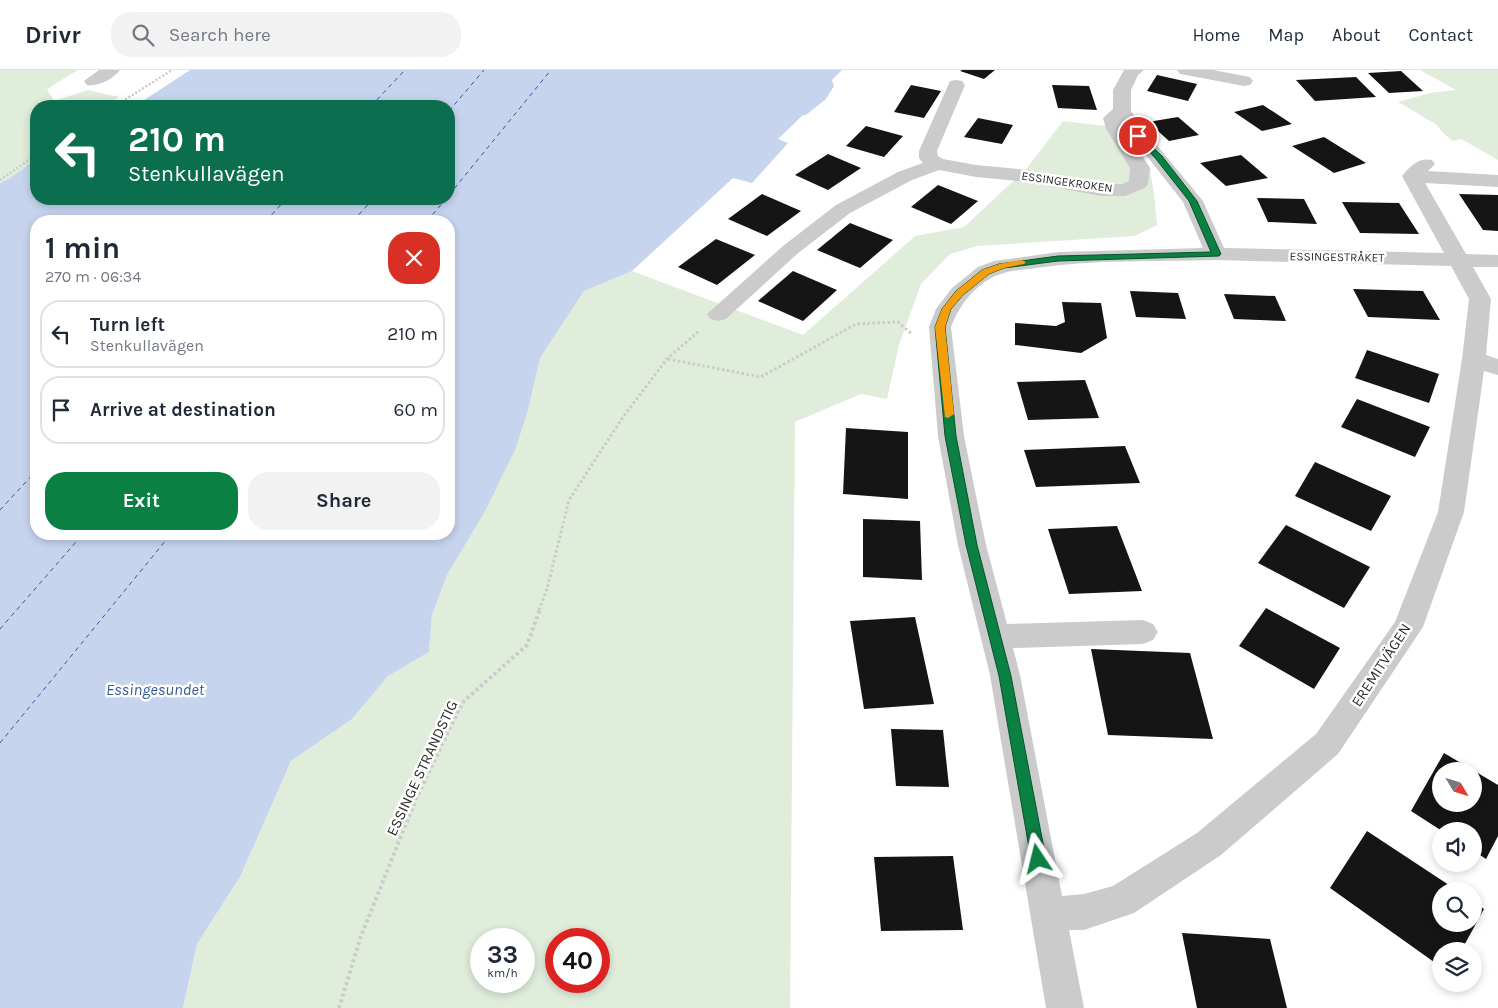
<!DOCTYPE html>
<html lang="en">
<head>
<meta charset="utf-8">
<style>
	body { margin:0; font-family:Karla,sans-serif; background:#f2f2f3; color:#1f2937; height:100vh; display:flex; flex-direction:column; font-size:19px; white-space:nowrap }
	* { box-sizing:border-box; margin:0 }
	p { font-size:16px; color:#747a83 }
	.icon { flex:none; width:28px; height:28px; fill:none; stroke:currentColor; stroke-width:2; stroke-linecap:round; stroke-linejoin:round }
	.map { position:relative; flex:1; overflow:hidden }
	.side { position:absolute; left:30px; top:145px; width:425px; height:325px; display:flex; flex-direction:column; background:#fff; border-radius:20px; box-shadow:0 2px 8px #0003 }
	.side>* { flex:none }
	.top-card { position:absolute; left:30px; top:30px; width:425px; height:105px; border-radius:20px; box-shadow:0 2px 8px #0003; background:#0b6e4f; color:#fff; overflow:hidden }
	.needle { width:32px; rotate:128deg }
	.tools { position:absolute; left:1432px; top:692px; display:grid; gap:10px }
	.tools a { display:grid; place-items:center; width:50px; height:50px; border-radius:50%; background:#fff; box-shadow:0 2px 8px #0003; font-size:25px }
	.speed { position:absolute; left:470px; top:858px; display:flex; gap:10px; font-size:25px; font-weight:700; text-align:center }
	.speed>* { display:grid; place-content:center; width:65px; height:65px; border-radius:50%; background:#fff; box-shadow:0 2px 8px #0003; line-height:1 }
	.speed small { font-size:12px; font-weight:400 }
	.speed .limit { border:8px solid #d22; background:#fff; color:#111 }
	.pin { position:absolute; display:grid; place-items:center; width:42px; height:42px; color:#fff; margin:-21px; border:2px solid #fff; border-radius:50%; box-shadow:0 1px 5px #0007 }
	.me { position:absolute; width:55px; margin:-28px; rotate:350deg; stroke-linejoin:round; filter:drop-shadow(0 0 4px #0008) }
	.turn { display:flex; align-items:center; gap:18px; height:105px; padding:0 15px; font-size:22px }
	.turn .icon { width:65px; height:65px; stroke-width:2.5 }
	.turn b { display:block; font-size:35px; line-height:42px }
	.round { display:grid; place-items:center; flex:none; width:52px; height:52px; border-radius:20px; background:#f2f2f3 }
	.headline { display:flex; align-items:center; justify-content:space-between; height:85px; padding:0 15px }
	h1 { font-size:30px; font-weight:700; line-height:38px }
	.primary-button { display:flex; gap:10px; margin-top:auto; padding:10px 15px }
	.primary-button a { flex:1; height:58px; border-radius:20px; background:#0b8043; color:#fff; font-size:20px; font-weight:700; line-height:58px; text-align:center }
	.primary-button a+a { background:#f2f2f3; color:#1f2937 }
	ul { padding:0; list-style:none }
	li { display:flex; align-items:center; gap:15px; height:68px; margin:0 10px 8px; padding:0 5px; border:2px solid #e0e1e3; border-radius:20px }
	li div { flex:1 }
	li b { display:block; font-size:19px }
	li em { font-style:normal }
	header { display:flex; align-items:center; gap:30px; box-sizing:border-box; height:70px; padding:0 25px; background:#fff; border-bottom:1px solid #e0e1e3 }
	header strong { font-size:24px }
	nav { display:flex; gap:28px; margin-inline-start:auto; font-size:18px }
	.search { width:350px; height:45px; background:#f2f2f3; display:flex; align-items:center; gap:12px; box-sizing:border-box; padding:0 18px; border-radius:20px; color:#747a83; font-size:19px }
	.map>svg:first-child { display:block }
	.green { fill:#e0eddb; fill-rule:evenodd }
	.water { fill:#c6d4ee; fill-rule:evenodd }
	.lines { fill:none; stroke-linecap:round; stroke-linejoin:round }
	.ferry { stroke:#375896; stroke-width:1; stroke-dasharray:4.5 4; stroke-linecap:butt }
	.building { fill:#151515; fill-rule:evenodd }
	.path-far2 { stroke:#cbcbcb; stroke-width:2.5; stroke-dasharray:2 2; stroke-linecap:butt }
	.path-far1 { stroke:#cbcbcb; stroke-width:3; stroke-dasharray:2.5 2.5; stroke-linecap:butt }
	.path { stroke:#cbcbcb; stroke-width:4; stroke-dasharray:3 3; stroke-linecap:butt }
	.minor { fill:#cbcbcb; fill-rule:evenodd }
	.route { fill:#0b8043; stroke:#07532c }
	.slow { fill:#f59e0b }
	.labels { text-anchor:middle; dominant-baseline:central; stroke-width:5; stroke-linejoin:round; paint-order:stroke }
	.far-street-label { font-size:12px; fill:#2e2e2e; stroke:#fff }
	.street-label { font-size:15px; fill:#2e2e2e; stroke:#fff }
	.water-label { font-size:16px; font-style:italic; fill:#375896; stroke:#fff }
</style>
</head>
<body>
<header>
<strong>Drivr</strong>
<div class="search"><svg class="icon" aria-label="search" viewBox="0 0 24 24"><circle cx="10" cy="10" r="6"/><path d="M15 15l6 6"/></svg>Search here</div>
<nav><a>Home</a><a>Map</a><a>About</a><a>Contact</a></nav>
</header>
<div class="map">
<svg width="1498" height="938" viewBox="0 0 1498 938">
	<rect width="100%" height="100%" fill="#fff"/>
	<g class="green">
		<path d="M 0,0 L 78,0 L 47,19 L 54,31 L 88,20 L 119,27 L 105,36 L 36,36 L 36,89 L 10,108 L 0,113 Z"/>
		<path d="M 1420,0 L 1498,0 L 1498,90 L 1461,69 L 1453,71 L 1444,64 L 1437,55 L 1398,32 L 1430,23 L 1456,20 Z"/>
		<path d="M 1063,51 L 1123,58 L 1150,99 L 1154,123 L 1157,155 L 1135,166 L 977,176 L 950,184 L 921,214 L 899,275 L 887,329 L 861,324 L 795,352 L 790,938 L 183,938 L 197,874 L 240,807 L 291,691 L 352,649 L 388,606 L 429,582 L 432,545 L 447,505 L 484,443 L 528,340 L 540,288 L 584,221 L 632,201 L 803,265 L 915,166 L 964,157 L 1027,98 ZM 481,869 L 524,869 L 524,911 L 481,911 ZM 556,869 L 599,869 L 599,911 L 556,911 Z"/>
	</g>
	<path class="water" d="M 190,0 L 842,0 L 832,10 L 834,16 L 826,29 L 806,45 L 803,45 L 778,69 L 788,73 L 752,113 L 733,108 L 632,201 L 584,221 L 540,288 L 528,340 L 515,380 L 484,443 L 447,505 L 432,545 L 429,582 L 388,606 L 352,649 L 291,691 L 240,807 L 197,874 L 183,938 L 0,938 L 0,113 L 10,108 L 36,89 L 36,129 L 449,129 L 449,36 L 135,36 ZM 36,151 L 449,151 L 449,464 L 36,464 Z"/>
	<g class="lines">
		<g class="ferry">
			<path d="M 371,36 L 405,0"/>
			<path d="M 449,41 L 484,0"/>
			<path d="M 449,125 L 551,0"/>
			<path d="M 266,151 L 286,129"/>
			<path d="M 353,151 L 373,129"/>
			<path d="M 427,151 L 446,129"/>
			<path d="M 0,440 L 36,401"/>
			<path d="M 0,559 L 83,464"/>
			<path d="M 0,673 L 171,464"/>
		</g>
	</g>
	<g class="building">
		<path d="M 962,0 L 995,0 L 984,9 L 960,1 Z"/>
		<path d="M 1401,1 L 1423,21 L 1389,23 L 1368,3 Z"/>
		<path d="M 1157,5 L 1197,14 L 1188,31 L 1147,21 Z"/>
		<path d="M 1356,7 L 1376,27 L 1315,31 L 1296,10 Z"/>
		<path d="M 911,15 L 941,21 L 924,48 L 894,42 Z"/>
		<path d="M 1052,15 L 1089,16 L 1097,40 L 1058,38 Z"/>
		<path d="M 1263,35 L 1292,54 L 1262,61 L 1234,42 Z"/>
		<path d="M 1178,47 L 1199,65 L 1169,71 L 1148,52 Z"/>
		<path d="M 978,48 L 1013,55 L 1002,74 L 964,67 Z"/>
		<path d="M 866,56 L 903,66 L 884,87 L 846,76 Z"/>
		<path d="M 1324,67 L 1366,93 L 1334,103 L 1292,76 Z"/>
		<path d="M 828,84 L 861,98 L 828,120 L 795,105 Z"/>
		<path d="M 1241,85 L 1268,108 L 1226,116 L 1200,93 Z"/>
		<path d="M 938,115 L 978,131 L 951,154 L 911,137 Z"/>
		<path d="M 762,124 L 801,141 L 767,166 L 728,149 Z"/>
		<path d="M 1459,124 L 1498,125 L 1498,161 L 1483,160 Z"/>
		<path d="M 1257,128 L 1304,129 L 1317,154 L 1268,152 Z"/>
		<path d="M 1342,132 L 1399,133 L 1419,164 L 1360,163 Z"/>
		<path d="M 850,153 L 893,170 L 860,198 L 817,180 Z"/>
		<path d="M 716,169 L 755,185 L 717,215 L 678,197 Z"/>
		<path d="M 793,201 L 837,220 L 803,251 L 758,231 Z"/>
		<path d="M 1353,219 L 1423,221 L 1440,250 L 1368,247 Z"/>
		<path d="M 1130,221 L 1178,223 L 1186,249 L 1136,247 Z"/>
		<path d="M 1224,224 L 1275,226 L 1286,251 L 1234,249 Z"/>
		<path d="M 1062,232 L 1101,233 L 1107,268 L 1081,283 L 1015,275 L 1015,253 L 1056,256 L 1065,252 Z"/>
		<path d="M 1367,280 L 1439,304 L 1429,333 L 1355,308 Z"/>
		<path d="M 1085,310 L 1099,348 L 1028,350 L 1017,312 Z"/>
		<path d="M 1357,329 L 1430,357 L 1415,387 L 1341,357 Z"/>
		<path d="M 846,358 L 908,362 L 908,429 L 843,424 Z"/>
		<path d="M 1125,376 L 1140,413 L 1036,417 L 1024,380 Z"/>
		<path d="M 1315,392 L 1391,426 L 1371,461 L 1295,426 Z"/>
		<path d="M 863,449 L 920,451 L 922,510 L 863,507 Z"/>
		<path d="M 1286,455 L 1370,497 L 1344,538 L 1258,493 Z"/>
		<path d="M 1117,456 L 1142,521 L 1069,524 L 1048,459 Z"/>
		<path d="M 1266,538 L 1340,578 L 1314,619 L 1239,576 Z"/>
		<path d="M 915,547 L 934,634 L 864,639 L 850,551 Z"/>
		<path d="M 1091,579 L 1190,583 L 1213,669 L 1108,665 Z"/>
		<path d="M 891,659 L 943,660 L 949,717 L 896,716 Z"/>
		<path d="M 1444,683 L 1498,715 L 1498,766 L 1486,789 L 1474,781 L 1474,761 L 1442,761 L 1411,741 ZM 1441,701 L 1474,701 L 1474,734 L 1441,734 Z"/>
		<path d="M 1367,761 L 1458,821 L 1441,821 L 1441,854 L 1474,854 L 1474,832 L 1484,839 L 1461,881 L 1441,881 L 1441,897 L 1330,818 Z"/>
		<path d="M 953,786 L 963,860 L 881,861 L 874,787 Z"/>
		<path d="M 1182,863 L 1270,869 L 1287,938 L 1197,938 Z"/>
	</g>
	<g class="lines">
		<g class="path-far2">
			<path d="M 115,36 L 172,0"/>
			<path d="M 0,110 L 36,85"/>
		</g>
		<g class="path-far1">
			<path d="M 668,289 L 761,307 L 856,254 L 898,252 L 912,264"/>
			<path d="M 539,540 L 547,519 L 569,430 L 623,347 L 667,289 L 699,261"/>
		</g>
		<path class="path" d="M 339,938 L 361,866 L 416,729 L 462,633 L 527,575 L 540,539"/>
		<g class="minor">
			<path d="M 99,0 L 120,0 C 113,9 98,17 87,15 L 84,11 Z"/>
			<path d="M 1124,0 L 1144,0 L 1138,5 L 1131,20 L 1131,41 L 1146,62 L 1203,131 L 1224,178 L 1444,183 L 1402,106 C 1410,96 1419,87 1432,90 L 1435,94 L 1428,101 L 1498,105 L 1498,117 L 1425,113 L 1466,184 L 1498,185 L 1498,197 L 1473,197 L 1491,229 L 1486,285 L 1498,289 L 1498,305 L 1484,301 L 1464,442 L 1423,557 L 1338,684 L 1221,785 L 1134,843 L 1084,860 L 1069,860 L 1084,938 L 1046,938 L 990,605 L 958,475 L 938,366 L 929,257 L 936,239 L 952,218 L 978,197 L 994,191 L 1059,182 L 1203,178 L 1183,132 L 1124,57 L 1150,98 L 1148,114 L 1145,118 L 1125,126 L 1101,126 L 1027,112 L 976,107 L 939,100 L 912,110 L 850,143 L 797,184 L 726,249 L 718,251 L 710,249 L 707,244 L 783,176 L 836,135 L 898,102 L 923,93 L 919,88 L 919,81 L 950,11 L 956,10 L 962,11 L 965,15 L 937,81 L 938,86 L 943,89 L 976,95 L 1027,100 L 1101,114 L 1122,114 L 1129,111 L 1130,98 L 1106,59 L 1103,48 L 1113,39 L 1113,20 ZM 1216,190 L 1451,196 L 1469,229 L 1462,289 L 1438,442 L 1395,552 L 1316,664 L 1197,763 L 1113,816 L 1084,824 L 1062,826 L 1020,605 L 1013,578 L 1143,574 L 1153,570 L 1158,562 L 1153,554 L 1143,550 L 1007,554 L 986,475 L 964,366 L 951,257 C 959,236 974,216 995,206 C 1008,200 1023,200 1036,198 C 1095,189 1157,192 1216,190 Z"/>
			<path d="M 1177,0 L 1213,0 L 1250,7 L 1253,11 L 1250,15 L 1244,16 L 1186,5 L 1180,4 Z"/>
		</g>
	</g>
	<path class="route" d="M 1138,63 L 1162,86 L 1197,131 L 1221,184 L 1219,186 L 1058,191 L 1004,198 L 989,204 L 963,225 L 951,239 L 945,257 L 956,366 L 977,475 L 1011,606 L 1046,789 L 1044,794 L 1038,796 L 1033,794 L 1031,789 L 999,606 L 966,475 L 945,366 L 935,257 L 942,239 L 956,221 L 982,200 L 999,194 L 1058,186 L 1211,182 L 1189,131 L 1156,89 L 1136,67 L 1135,66 Z"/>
	<path class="slow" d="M 1021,190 L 1026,192 L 1024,194 L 1004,198 L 989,204 L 963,225 L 951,239 L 945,257 L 954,344 L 948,348 L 945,347 L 935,257 L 942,239 L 956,221 L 982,200 L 999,194 Z"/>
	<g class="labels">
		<g class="far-street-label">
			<text transform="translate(1067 112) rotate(8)">ESSINGEKROKEN</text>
			<text transform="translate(1337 187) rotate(1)">ESSINGESTRÅKET</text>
		</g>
		<g class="street-label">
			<text transform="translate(1381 595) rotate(-57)">EREMITVÄGEN</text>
			<text transform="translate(422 698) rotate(-65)">ESSINGE STRANDSTIG</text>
		</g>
		<g class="water-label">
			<text x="155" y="619">Essingesundet</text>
		</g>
	</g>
</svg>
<div class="tools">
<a><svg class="needle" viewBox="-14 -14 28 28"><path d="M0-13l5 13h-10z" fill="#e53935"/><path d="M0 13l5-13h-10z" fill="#747a83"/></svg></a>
<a><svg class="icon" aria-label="sound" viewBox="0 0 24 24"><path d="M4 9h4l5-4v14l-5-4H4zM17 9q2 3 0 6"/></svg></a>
<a><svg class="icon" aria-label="search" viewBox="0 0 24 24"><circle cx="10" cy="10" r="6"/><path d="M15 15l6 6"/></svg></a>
<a><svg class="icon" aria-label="layers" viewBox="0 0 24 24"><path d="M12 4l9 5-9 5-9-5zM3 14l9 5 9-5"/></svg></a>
</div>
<div class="speed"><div>33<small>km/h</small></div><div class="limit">40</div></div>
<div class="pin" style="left:1138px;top:66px;background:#d93025"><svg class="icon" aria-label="arrive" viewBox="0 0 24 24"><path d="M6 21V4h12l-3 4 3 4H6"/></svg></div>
<svg class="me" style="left:1038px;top:789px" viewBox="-20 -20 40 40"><path d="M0-17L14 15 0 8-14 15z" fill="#0b8043" stroke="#fff" stroke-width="4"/></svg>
<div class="top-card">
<div class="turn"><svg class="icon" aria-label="left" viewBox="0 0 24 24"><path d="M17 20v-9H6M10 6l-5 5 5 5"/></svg><div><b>210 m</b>Stenkullavägen</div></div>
</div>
<section class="side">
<div class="headline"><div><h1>1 min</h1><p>270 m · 06:34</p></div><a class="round" style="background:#d93025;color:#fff"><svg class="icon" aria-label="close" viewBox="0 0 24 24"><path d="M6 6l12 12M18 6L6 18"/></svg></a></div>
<ul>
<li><svg class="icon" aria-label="left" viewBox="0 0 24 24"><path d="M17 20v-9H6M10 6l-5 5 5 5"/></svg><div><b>Turn left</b><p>Stenkullavägen</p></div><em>210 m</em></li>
<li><svg class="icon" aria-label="arrive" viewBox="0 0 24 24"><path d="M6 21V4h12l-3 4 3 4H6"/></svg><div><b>Arrive at destination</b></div><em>60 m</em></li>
</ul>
<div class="primary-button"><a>Exit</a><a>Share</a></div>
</section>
</div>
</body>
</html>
